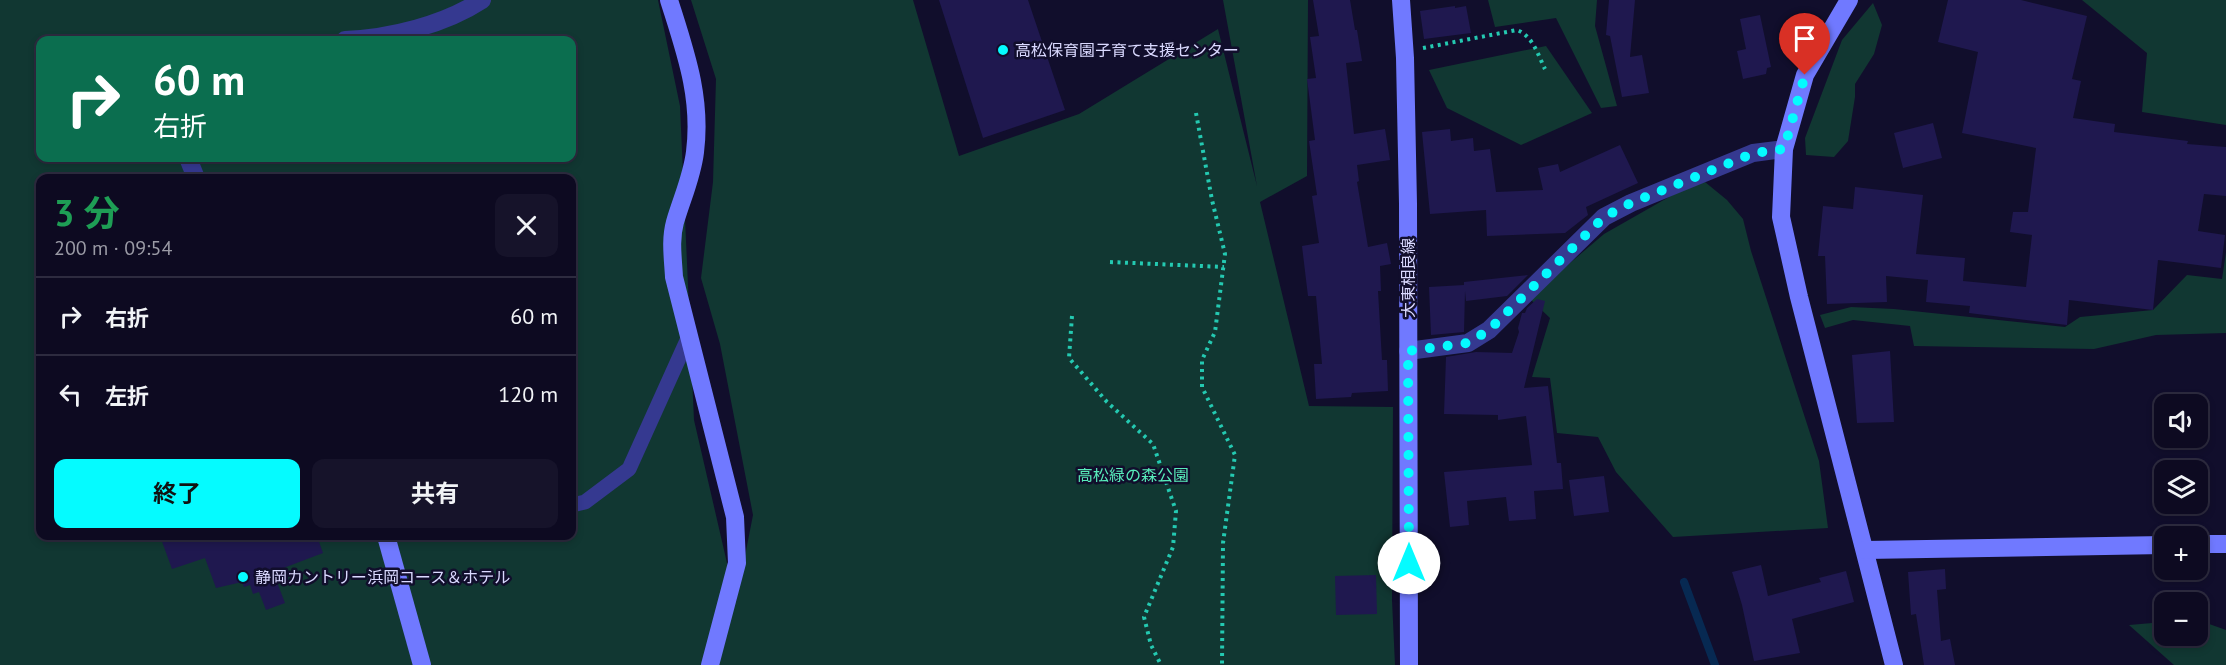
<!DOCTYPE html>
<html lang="ja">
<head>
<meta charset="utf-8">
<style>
	body { margin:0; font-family:"PT Sans","Noto Sans JP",sans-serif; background:#16132a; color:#f1f3f6; height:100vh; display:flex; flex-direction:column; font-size:22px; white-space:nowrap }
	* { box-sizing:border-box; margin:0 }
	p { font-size:20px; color:#9a9aa5 }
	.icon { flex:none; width:33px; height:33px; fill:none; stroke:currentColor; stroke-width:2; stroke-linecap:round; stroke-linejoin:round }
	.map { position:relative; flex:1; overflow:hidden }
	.drawer { position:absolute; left:36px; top:174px; width:540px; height:366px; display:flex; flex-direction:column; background:#0d0a21; border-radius:12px; box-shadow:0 3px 9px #0003,0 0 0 2px #2d2b3f }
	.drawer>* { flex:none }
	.hud { position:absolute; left:36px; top:36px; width:540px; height:126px; border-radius:12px; box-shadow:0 3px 9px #0003,0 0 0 2px #2d2b3f; background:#0b6e4f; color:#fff; overflow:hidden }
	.buttons { position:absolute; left:2154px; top:394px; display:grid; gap:12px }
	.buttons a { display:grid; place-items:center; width:54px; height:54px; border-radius:12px; background:#0d0a21; box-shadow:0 3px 9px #0003,0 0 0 2px #2d2b3f; font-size:30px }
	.pin { position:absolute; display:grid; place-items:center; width:51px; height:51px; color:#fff; margin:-62px -26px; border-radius:50% 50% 50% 0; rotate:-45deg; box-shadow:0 0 6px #0007 }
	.pin .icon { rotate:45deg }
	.me { position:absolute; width:66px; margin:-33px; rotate:0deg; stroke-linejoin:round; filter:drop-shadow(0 0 4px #0008) }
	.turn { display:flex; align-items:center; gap:21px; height:126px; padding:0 18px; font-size:27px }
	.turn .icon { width:78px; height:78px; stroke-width:2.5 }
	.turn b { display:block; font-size:42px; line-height:51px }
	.round { display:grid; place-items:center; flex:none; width:63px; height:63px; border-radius:12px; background:#16132a }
	.overview { display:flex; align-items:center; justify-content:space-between; height:102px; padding:0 18px }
	h1 { font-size:36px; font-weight:700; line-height:45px; color:#1e9e55 }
	.action { display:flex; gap:12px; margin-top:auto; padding:12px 18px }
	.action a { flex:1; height:69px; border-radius:12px; background:#05fbff; color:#111; font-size:24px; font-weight:700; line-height:69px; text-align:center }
	.action a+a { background:#16132a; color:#f1f3f6 }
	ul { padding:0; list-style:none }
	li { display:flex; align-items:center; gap:18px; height:78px; padding:0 18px; border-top:2px solid #2d2b3f }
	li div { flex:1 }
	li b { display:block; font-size:22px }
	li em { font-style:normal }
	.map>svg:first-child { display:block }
	.green { fill:#113732; fill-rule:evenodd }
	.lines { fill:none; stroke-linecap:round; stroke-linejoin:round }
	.stream { stroke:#072952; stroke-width:8 }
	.building { fill:#1f184f }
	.path { stroke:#24c9b1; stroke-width:4; stroke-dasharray:3 4.5; stroke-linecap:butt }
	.lane { stroke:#353990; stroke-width:15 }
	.street { stroke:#353990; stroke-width:18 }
	.secondary { stroke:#7079ff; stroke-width:18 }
	.route { stroke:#05fbff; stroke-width:10; stroke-dasharray:0 18 }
	.poi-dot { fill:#05fbff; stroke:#110e2c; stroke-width:2 }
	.labels { text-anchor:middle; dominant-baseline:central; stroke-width:5; stroke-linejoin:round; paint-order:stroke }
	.poi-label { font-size:16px; fill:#dad9ff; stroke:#110e2c; text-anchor:start }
	.street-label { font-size:16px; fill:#dad9ff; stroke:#110e2c }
	.park-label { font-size:16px; fill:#58ecba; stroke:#110e2c }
</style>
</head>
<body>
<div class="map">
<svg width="2226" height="665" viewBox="0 0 2226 665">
	<rect width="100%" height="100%" fill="#110e2c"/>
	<g class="green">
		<path d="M 0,0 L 658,0 L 680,106 L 694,420 L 736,602 L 753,515 L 720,344 L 701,278 L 713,182 L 716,79 L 691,0 L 913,0 L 959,156 L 1079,114 L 1218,29 L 1257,186 L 1223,0 L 1308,0 L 1307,176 L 1260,202 L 1309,406 L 1393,407 L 1392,600 L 1395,665 L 0,665 ZM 40,40 L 572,40 L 572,158 L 40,158 ZM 40,178 L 572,178 L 572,536 L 40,536 Z"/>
		<path d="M 1488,0 L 1597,0 L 1595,26 L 1617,106 L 1601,108 L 1556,18 L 1495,27 Z"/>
		<path d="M 2082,0 L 2226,0 L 2226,125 L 2142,112 L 2147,53 Z"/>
		<path d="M 1873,3 L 1882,25 L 1874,54 L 1855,84 L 1855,97 L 1848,141 L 1834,157 L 1806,155 L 1805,138 L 1842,40 Z"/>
		<path d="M 1546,46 L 1592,113 L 1521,145 L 1447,108 L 1429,70 Z"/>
		<path d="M 1705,182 L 1727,200 L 1743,219 L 1751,251 L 1819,461 L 1828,528 L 1673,537 L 1616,472 L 1598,437 L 1557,433 L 1550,378 L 1532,377 L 1550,318 L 1529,298 L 1604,234 L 1683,189 Z"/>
		<path d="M 2226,252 L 2226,333 L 2156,335 L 2094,349 L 1914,346 L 1910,326 L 1853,320 L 1825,328 L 1820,315 L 1851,307 L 1894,309 L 2065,327 L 2080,317 L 2153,310 L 2187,275 L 2222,279 Z"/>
		<path d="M 2198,620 L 2226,630 L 2226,665 L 2174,665 L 2129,625 L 2164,622 L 2164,636 L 2198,636 Z"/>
	</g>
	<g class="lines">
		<path class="stream" d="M 1684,582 L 1715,665"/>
	</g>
	<g class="building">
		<path d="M 939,0 L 1028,0 L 1065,110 L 983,138 Z"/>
		<path d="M 1313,0 L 1350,0 L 1355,30 L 1357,30 L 1362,61 L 1346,63 L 1354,134 L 1385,129 L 1390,160 L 1357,165 L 1359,181 L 1357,182 L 1368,247 L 1387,243 L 1391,264 L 1380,266 L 1381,291 L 1378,291 L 1382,360 L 1387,360 L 1388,391 L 1352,393 L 1351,397 L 1316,399 L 1314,364 L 1322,364 L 1316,296 L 1308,296 L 1302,246 L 1319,243 L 1312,196 L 1317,195 L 1309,141 L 1315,140 L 1307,79 L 1316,78 L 1310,37 L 1319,36 Z"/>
		<path d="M 1609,0 L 1635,0 L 1630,57 L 1642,55 L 1649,93 L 1622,97 L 1610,36 L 1606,35 Z"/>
		<path d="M 1948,0 L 2021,0 L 2087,16 L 2072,79 L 2081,81 L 2073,118 L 2115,124 L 2114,132 L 2188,141 L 2187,144 L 2226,147 L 2226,196 L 2204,194 L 2198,231 L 2225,235 L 2221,268 L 2158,260 L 2153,310 L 2069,300 L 2067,325 L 1969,313 L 1970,306 L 1926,302 L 1928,280 L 1886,276 L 1887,302 L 1827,304 L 1825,256 L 1818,256 L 1823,206 L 1853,209 L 1855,187 L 1923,195 L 1916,254 L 1965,258 L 1963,281 L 2026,287 L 2032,235 L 2010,232 L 2013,212 L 2028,212 L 2036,148 L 1962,133 L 1978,52 L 1938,42 Z"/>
		<path d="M 1455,6 L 1455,8 L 1466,6 L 1471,33 L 1424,39 L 1420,11 Z"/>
		<path d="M 1760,15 L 1771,67 L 1767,68 L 1766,74 L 1743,79 L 1737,51 L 1746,49 L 1740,19 Z"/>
		<path d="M 1933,123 L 1942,158 L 1903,168 L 1894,133 Z"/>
		<path d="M 1450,129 L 1451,141 L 1473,138 L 1474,151 L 1490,149 L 1496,192 L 1543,190 L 1538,168 L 1558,164 L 1560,172 L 1620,145 L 1638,183 L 1586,207 L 1588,215 L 1565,233 L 1487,236 L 1486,210 L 1430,214 L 1422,132 Z"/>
		<path d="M 1528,275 L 1507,296 L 1466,301 L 1465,291 L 1464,332 L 1431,335 L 1429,287 L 1464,285 L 1464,282 Z"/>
		<path d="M 1537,299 L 1545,301 L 1524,388 L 1548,386 L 1557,463 L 1561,463 L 1563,489 L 1534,491 L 1536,519 L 1509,521 L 1506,497 L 1467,501 L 1469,525 L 1450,527 L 1444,472 L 1532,465 L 1526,416 L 1498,420 L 1498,415 L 1444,414 L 1446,357 L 1476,352 L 1512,353 L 1519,332 L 1518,328 L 1522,313 L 1525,313 L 1527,308 Z"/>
		<path d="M 1890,351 L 1894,422 L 1857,423 L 1852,355 Z"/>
		<path d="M 1604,476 L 1609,512 L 1574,516 L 1569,480 Z"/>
		<path d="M 160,536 L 317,536 L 323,553 L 273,572 L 285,603 L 266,610 L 259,592 L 253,594 L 250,585 L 244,587 L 242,582 L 216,588 L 205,558 L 172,569 Z"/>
		<path d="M 1761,565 L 1768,596 L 1821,582 L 1819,578 L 1846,571 L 1854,602 L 1792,619 L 1800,653 L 1754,661 L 1742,605 L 1732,572 Z"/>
		<path d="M 1945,569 L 1946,589 L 1937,590 L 1941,641 L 1950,639 L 1955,665 L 1924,665 L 1916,614 L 1911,615 L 1908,572 Z"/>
		<path d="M 1376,575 L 1377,614 L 1336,615 L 1335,576 Z"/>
	</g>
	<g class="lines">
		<g class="path">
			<path d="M 1423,48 L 1517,30 C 1533,36 1538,55 1545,69"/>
			<path d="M 1196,113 L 1212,200 L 1225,254 L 1215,332 L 1202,360 L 1202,387 L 1235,455 L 1223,543 L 1222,665"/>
			<path d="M 1110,262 L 1224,267"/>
			<path d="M 1072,316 L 1069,358 L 1107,402 L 1153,444 L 1176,511 L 1173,547 L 1144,617 L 1151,645 L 1161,665"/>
		</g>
		<path class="lane" d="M 572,505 L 585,502 L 629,469 L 689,336"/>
		<g class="street">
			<path d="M 345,40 C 390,38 444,25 482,0"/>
			<path d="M 188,158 L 196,178"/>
			<path d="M 1408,351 L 1468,343 L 1489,330 L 1604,217 L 1631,203 L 1753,153 L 1784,149"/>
		</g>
		<g class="secondary">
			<path d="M 669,0 C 685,51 702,97 695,152 C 692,177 682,198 675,222 C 670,240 673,258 674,277 L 735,517 L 737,563 L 710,665"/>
			<path d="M 1401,0 L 1405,58 L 1408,204 L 1409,665"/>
			<path d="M 1849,0 L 1805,75 L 1784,149 L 1781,217 L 1799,297 L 1894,665"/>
			<path d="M 386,536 L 422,665"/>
			<path d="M 2198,544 L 2226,544"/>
			<path d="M 1865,550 L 2164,545"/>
		</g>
	</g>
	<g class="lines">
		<path class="route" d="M 1409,563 L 1408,351 L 1468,343 L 1489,330 L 1604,217 L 1631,203 L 1754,153 L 1784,149 L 1805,75"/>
	</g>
	<g class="poi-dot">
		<circle cx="1003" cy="50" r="6"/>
		<circle cx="243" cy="577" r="6"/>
	</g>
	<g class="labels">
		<g class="poi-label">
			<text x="1015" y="50">高松保育園子育て支援センター</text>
			<text x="255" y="577">静岡カントリー浜岡コース＆ホテル</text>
		</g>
		<g class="street-label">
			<text transform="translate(1408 278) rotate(-90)">大東相良線</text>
		</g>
		<g class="park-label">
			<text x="1133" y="475">高松緑の森公園</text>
		</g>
	</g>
</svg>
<div class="buttons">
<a><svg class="icon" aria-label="sound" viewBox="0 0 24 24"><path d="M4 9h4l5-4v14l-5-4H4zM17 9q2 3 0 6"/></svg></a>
<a><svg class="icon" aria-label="layers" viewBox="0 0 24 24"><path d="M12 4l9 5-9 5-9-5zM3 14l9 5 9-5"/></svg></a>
<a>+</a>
<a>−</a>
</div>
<div class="pin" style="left:1805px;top:75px;background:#d93025"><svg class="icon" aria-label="arrive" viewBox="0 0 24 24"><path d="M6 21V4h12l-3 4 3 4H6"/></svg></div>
<svg class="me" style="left:1409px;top:563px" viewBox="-20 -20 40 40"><circle r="19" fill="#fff"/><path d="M0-13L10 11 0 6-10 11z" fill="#05fbff"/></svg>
<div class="hud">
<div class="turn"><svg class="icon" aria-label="right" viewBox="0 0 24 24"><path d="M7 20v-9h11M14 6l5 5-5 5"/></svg><div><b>60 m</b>右折</div></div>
</div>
<section class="drawer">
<div class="overview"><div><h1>3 分</h1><p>200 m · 09:54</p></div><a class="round"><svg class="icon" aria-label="close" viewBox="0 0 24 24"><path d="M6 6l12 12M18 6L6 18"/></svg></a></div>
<ul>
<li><svg class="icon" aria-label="right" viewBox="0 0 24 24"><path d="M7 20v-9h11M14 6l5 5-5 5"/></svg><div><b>右折</b></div><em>60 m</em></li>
<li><svg class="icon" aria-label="left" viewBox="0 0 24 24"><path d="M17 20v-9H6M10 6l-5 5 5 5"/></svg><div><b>左折</b></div><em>120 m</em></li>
</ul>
<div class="action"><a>終了</a><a>共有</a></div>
</section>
</div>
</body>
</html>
